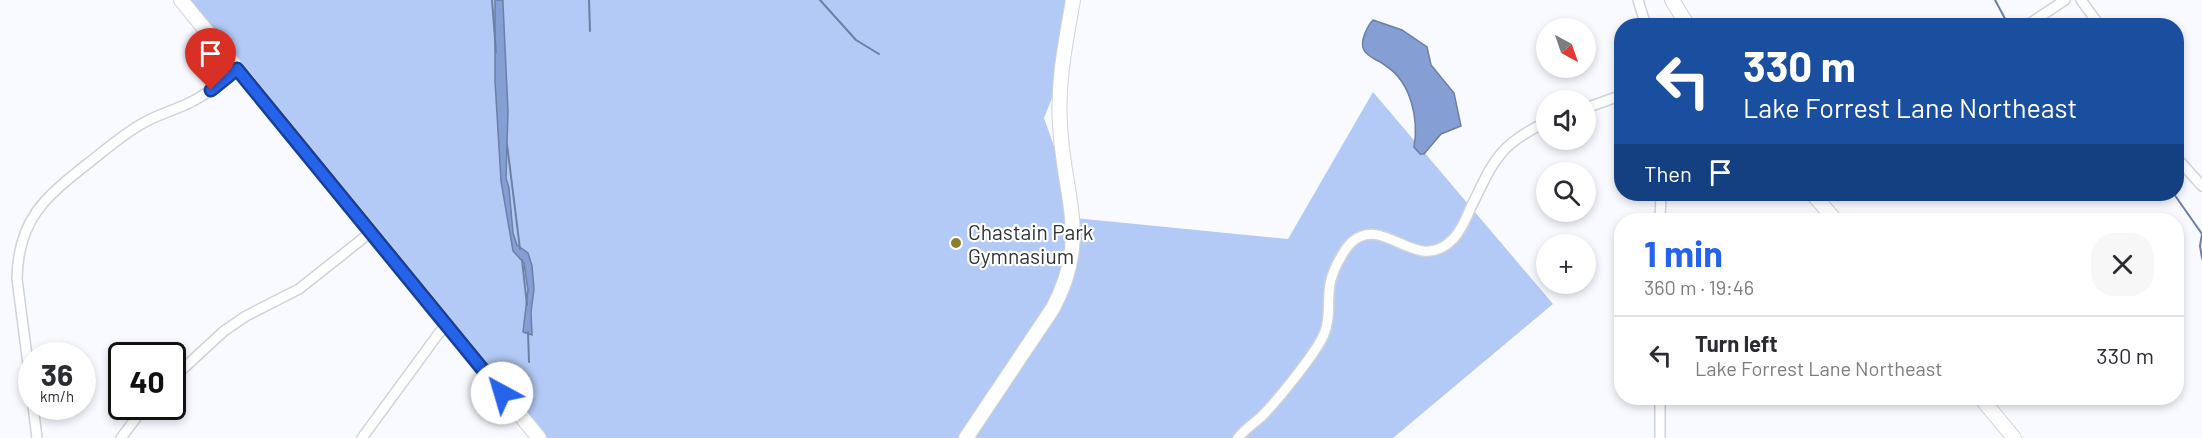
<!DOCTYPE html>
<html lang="en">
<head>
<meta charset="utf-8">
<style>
	body { margin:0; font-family:Barlow,sans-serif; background:#f7f7f7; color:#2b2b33; height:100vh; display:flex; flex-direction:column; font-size:22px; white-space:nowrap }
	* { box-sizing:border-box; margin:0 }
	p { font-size:20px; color:#7c7c81 }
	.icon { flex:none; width:33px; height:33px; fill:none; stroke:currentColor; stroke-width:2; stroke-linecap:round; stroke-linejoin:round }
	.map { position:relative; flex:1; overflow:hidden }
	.drawer { position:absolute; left:1614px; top:213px; width:570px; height:192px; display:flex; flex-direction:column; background:#fff; border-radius:24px; box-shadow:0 3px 9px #0003 }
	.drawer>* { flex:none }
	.top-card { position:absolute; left:1614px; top:18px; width:570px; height:183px; border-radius:24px; box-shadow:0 3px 9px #0003; background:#1a4fa0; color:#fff; overflow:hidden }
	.needle { width:39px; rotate:140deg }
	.fabs { position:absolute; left:1536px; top:18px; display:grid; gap:12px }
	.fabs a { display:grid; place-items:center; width:60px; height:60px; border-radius:50%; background:#fff; box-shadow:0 3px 9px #0003; font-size:30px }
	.speed { position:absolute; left:18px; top:342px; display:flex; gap:12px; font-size:30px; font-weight:700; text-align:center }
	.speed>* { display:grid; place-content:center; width:78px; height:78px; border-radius:50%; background:#fff; box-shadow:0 3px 9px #0003; line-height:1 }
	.speed small { font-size:15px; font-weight:400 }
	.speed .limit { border:3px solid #111; border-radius:9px; background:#fff; color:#111 }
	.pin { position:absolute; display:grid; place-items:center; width:51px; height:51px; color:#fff; margin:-62px -26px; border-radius:50% 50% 50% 0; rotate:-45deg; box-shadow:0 0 6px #0007 }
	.pin .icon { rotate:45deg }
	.me { position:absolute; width:66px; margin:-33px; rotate:321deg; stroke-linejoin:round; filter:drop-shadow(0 0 4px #0008) }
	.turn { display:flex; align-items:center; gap:21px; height:126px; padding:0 30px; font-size:27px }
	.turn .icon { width:78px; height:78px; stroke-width:2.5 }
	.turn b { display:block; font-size:42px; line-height:51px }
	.then { display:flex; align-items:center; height:57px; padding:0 30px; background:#0003; gap:12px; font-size:22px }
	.round { display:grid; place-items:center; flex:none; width:63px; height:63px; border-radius:24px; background:#f7f7f7 }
	.headline { display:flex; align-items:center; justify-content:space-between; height:102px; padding:0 30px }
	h1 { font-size:36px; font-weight:700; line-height:45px; color:#2563eb }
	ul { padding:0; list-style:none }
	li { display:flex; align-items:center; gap:18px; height:78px; padding:0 30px; border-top:2px solid #e1e1e2 }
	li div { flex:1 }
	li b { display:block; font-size:22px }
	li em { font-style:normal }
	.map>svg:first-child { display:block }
	.green { fill:#b4caf6 }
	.water { fill:#859fd4; stroke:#6c7fa5; stroke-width:1.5 }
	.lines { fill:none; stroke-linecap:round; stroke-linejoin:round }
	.stream { stroke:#6c7fa5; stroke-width:2 }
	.street-casing { stroke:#cfd3da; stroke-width:12 }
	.secondary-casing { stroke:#cfd3da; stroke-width:16 }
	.street { stroke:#fff; stroke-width:9 }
	.secondary { stroke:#fff; stroke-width:14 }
	.route-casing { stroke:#184099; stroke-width:15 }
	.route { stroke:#2563eb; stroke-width:10 }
	.poi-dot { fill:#8e8028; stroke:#fff; stroke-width:2 }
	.labels { text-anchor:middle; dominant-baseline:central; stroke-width:4.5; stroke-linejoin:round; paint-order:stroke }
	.poi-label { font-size:21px; fill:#313336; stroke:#fff; text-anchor:start }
</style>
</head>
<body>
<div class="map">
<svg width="2202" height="438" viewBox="0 0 2202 438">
	<rect width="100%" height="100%" fill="#f8faff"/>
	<path class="green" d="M 178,0 L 1066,0 L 1070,53 L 1044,118 L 1074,203 L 1075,218 L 1288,239 L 1373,92 L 1553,304 L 1393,438 L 541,438 Z"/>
	<g class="water">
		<path d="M 495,0 L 503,0 L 503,4 L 508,111 L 506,178 L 509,188 L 513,233 L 517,245 L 528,253 L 532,266 L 534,289 L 531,312 L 532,335 L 523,332 L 528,290 L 524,263 L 513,251 L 501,181 L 495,81 Z"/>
		<path d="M 1373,20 L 1402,30 L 1427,47 L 1431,65 L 1454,93 L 1461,126 L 1441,134 L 1424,154 L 1420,154 L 1414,147 C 1419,119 1411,82 1386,66 C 1379,60 1368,58 1364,50 C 1359,42 1368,25 1373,20 Z"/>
	</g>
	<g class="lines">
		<g class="stream">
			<path d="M 492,0 L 496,52"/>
			<path d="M 589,0 L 590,31"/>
			<path d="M 820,0 L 856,40 L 879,54"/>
			<path d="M 1995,0 L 2009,26"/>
			<path d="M 507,144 L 520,249"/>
			<path d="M 2174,194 L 2202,234 L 2200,246 L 2202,258"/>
			<path d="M 522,260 L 527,305"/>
			<path d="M 528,332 L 529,362"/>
		</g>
		<defs>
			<g id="street">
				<path d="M 1638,0 L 1646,26"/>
				<path d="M 2081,0 L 2100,26"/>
				<path d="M 2026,26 L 2065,0"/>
				<path d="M 1586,108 L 1622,95"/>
				<path d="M 2176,157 L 2202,186"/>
				<path d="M 1660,220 L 1661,194"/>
				<path d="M 172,379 L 224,331 L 246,316 L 299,289 L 371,232"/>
				<path d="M 32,395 L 17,279 C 18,217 47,196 91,161 C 109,147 127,131 147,121 C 162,113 178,109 193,101 C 209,93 223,80 237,69"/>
				<path d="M 33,406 L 37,438"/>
				<path d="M 121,438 L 145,406"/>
				<path d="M 362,438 L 439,333 L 447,325"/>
				<path d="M 1238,438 C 1245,429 1253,424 1261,417 C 1276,402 1317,352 1324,334 C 1331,318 1327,301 1330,284 C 1332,273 1336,265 1342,255 C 1345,250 1348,245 1353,241 C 1386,215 1417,276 1453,239 C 1462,230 1466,218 1471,207 C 1494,161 1497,146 1546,122"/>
				<path d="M 1660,438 L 1660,398"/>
			</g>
			<g id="secondary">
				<path d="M 181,0 L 539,438"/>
				<path d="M 1672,0 L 1688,26"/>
				<path d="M 1813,194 L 1835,220"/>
				<path d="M 1981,398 L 2014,438"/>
				<path d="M 966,438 L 1053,308 C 1091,237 1063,196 1060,124 C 1057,82 1066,41 1073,0"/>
			</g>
		</defs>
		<use href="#street" class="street-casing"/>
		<use href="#secondary" class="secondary-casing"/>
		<use href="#street" class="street"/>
		<use href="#secondary" class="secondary"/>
	</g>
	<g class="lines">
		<defs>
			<path id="route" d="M 211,90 L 237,69 L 502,393"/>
		</defs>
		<use href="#route" class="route-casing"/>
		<use href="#route" class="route"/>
	</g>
	<circle class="poi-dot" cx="956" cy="243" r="6"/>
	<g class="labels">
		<g class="poi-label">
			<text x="968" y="231">Chastain Park<tspan x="968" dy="24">Gymnasium</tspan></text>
		</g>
	</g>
</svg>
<div class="fabs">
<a><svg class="needle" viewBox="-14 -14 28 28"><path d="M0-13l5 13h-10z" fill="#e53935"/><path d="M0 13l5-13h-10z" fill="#7c7c81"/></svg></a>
<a><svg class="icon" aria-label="sound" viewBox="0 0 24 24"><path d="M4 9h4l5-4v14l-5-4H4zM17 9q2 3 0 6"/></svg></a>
<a><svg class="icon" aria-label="search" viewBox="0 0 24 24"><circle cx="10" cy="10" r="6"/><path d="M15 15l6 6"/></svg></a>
<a>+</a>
</div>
<div class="speed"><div>36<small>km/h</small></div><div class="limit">40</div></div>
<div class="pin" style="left:211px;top:90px;background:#d93025"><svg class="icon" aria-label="arrive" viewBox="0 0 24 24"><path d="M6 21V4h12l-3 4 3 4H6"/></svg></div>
<svg class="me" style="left:502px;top:393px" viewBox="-20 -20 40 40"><circle r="19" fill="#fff"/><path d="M0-13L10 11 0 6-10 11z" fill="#2563eb"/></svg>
<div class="top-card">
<div class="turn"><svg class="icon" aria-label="left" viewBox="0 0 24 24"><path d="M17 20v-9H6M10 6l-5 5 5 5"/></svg><div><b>330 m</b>Lake Forrest Lane Northeast</div></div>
<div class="then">Then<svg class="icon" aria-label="arrive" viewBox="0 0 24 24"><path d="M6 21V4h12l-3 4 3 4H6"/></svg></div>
</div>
<section class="drawer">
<div class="headline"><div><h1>1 min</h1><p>360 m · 19:46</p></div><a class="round"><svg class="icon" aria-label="close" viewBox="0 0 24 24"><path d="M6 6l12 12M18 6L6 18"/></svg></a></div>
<ul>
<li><svg class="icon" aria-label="left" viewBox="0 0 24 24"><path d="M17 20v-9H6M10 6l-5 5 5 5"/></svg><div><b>Turn left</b><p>Lake Forrest Lane Northeast</p></div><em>330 m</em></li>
</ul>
</section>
</div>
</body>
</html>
